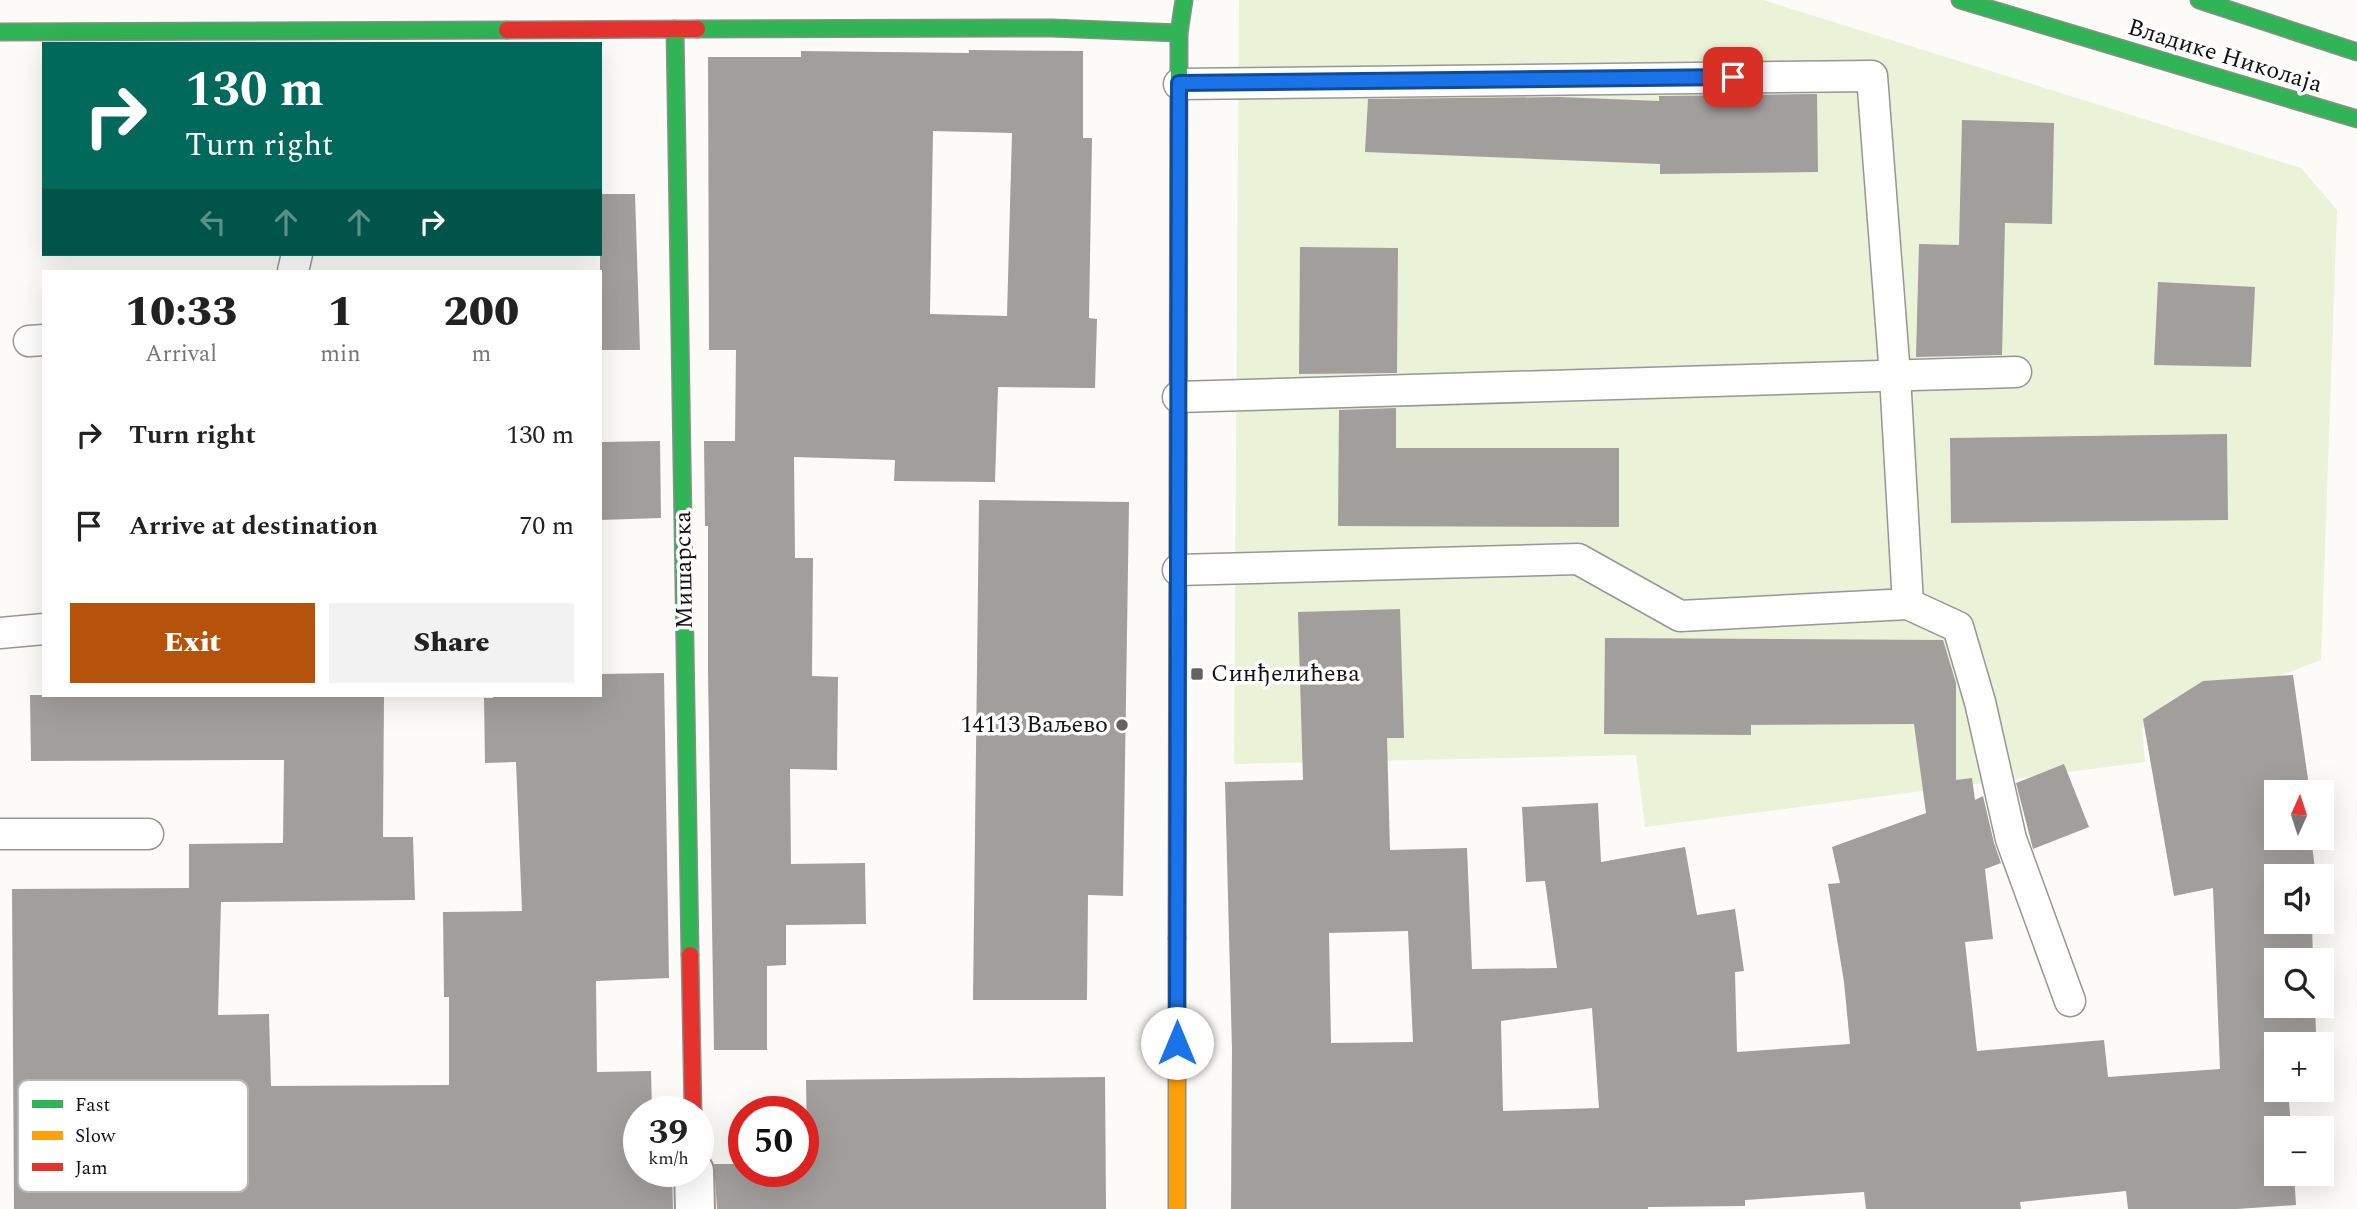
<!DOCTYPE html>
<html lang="en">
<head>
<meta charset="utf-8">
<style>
	body { margin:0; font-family:Spectral,serif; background:#f2f2f2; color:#222; height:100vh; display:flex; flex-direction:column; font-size:26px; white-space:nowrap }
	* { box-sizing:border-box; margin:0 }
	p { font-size:23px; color:#767676 }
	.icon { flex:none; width:38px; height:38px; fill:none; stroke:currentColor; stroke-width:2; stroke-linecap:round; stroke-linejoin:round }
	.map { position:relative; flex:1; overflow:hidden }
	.sheet { position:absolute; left:42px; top:270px; width:560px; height:427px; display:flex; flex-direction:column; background:#fff; border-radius:0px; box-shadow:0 7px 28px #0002 }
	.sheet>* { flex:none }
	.banner { position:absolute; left:42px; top:42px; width:560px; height:214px; border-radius:0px; box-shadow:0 7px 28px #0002; background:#00695c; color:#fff; overflow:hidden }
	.needle { width:46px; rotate:3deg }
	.tools { position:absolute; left:2264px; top:780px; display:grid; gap:14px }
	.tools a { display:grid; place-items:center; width:70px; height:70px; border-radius:0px; background:#fff; box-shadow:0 7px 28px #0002; font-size:35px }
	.speed { position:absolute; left:623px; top:1096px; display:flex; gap:14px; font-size:35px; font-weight:700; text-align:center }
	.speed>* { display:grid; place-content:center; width:91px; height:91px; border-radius:50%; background:#fff; box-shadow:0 7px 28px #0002; line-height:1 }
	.speed small { font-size:18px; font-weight:400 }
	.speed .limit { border:10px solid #d22; background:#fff; color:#111 }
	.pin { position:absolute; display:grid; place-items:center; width:60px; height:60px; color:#fff; margin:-30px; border-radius:14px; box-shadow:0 4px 10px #0006 }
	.me { position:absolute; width:77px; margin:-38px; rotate:0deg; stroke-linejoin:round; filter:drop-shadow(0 0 5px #0008) }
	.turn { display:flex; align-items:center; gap:24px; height:147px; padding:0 28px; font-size:32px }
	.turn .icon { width:91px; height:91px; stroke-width:2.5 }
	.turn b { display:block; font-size:49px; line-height:60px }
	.lanes { display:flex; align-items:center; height:66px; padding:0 28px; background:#0003; justify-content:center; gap:35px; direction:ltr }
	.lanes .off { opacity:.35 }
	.eta { display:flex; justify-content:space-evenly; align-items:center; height:119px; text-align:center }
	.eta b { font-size:42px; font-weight:800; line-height:49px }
	.action { display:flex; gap:14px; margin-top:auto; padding:14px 28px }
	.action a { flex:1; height:80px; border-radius:0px; background:#b45309; color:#fff; font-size:28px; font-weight:800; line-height:80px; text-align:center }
	.action a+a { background:#f2f2f2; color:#222 }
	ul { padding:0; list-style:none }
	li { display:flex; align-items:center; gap:21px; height:91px; padding:0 28px }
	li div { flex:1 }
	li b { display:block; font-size:26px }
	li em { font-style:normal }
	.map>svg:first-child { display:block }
	.green { fill:#eaf2d7 }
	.building { fill:#a19e9c; fill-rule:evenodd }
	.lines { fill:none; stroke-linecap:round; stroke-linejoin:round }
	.lane-casing { stroke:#979695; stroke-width:33 }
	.street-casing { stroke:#979695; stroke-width:42 }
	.fast-casing { stroke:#8e8d8b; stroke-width:19 }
	.slow-casing { stroke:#8e8d8b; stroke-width:19 }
	.jam-casing { stroke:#8e8d8b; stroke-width:19 }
	.lane { stroke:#fffefe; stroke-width:30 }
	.street { stroke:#fffefe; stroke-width:38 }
	.fast { stroke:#30b455; stroke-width:16 }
	.slow { stroke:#ff9f0a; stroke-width:16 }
	.jam { stroke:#e5322d; stroke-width:16 }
	.route-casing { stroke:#114b97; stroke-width:18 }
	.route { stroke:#1a73e8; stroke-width:12 }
	.poi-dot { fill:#646362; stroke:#fff; stroke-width:2.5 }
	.labels { text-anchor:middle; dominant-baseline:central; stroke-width:7; stroke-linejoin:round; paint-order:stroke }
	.street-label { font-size:24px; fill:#111; stroke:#fff }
	.poi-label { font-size:24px; fill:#111; stroke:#fff; text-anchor:start }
	.key { fill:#fff; stroke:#b8b8b8; stroke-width:2 }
	.key-label { font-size:19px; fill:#111 }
</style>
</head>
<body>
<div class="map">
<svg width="2357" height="1209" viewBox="0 0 2357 1209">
	<rect width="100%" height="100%" fill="#fdfbf7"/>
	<path class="green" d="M 1239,0 L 1763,0 L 2301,168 L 2337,210 L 2321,660 L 2142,728 L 2145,762 L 1645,827 L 1636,755 L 1234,764 Z"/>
	<g class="building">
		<path d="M 969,50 L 1083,51 L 1083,138 L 1092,138 L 1089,318 L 1097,319 L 1095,388 L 998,387 L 995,482 L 894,481 L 895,460 L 794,457 L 795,558 L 813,558 L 812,676 L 838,677 L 837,770 L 790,769 L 791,864 L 865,863 L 866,924 L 786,925 L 786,965 L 767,966 L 767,1050 L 714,1050 L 708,672 L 708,526 L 705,526 L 704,441 L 735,441 L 736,350 L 709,350 L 708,57 L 801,57 L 801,51 L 969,53 ZM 933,131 L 1012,133 L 1007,316 L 930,314 Z"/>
		<path d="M 1817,94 L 1818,172 L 1660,174 L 1660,164 L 1365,152 L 1368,99 L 1560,97 L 1659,101 L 1659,96 Z"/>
		<path d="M 1962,120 L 2054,123 L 2052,224 L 2005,223 L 2002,355 L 1916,357 L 1919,244 L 1959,245 Z"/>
		<path d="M 600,194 L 635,194 L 640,350 L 600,350 Z"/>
		<path d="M 1300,247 L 1398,248 L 1397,373 L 1299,374 Z"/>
		<path d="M 2158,282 L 2255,287 L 2251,367 L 2154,365 Z"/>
		<path d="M 1396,408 L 1396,448 L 1619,448 L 1619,527 L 1338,526 L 1339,410 Z"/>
		<path d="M 2227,434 L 2228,520 L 1951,523 L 1950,438 Z"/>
		<path d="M 660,441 L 661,518 L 600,520 L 600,442 Z"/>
		<path d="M 979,500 L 1129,502 L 1123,896 L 1088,895 L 1087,1000 L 973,1000 Z"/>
		<path d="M 1400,609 L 1404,738 L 1387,738 L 1390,850 L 1467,848 L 1472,969 L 1557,968 L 1545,881 L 1526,882 L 1522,807 L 1598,803 L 1601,862 L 1685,847 L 1697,915 L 1735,909 L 1744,971 L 1735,972 L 1737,1052 L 1850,1044 L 1844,982 L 1828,884 L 1840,883 L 1832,847 L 1926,813 L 1914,724 L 1751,725 L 1751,735 L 1604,734 L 1605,638 L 1943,640 L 1956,683 L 1956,780 L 1972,778 L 1975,800 L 1983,796 L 1994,843 L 2001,863 L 1985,869 L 1993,939 L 1965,942 L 1977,1051 L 2104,1040 L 2108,1077 L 2220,1069 L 2213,888 L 2174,896 L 2143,719 L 2203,681 L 2293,675 L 2310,793 L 2277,793 L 2277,838 L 2311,838 L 2315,868 L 2309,869 L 2310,877 L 2277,877 L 2277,922 L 2312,922 L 2313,961 L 2277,961 L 2277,1006 L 2315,1006 L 2316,1034 L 2313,1035 L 2314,1045 L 2277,1045 L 2277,1090 L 2318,1090 L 2319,1099 L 2289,1101 L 2291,1129 L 2277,1129 L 2277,1174 L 2294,1174 L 2296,1205 L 2237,1209 L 2128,1209 L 2126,1191 L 2020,1202 L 2021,1209 L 1866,1209 L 1864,1192 L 1745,1200 L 1745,1206 L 1648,1207 L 1648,1209 L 1231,1209 L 1232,1050 L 1225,782 L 1303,780 L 1298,612 ZM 1408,931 L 1413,1042 L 1331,1043 L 1329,933 ZM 1592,1008 L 1599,1108 L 1503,1111 L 1501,1021 Z"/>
		<path d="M 664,673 L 669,978 L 596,981 L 597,1072 L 651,1071 L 652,1111 L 639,1111 L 639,1171 L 672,1171 L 673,1209 L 14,1209 L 12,889 L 189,888 L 189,844 L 283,843 L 284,760 L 31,761 L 30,695 L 384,695 L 383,837 L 413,837 L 415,900 L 221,902 L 218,1015 L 269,1014 L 271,1086 L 449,1085 L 449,997 L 444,997 L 443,912 L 522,911 L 516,762 L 485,763 L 484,698 L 493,698 L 493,695 L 600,695 L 600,674 Z"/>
		<path d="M 2064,764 L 2089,827 L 2033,849 L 2016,783 Z"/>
		<path d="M 1105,1077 L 1106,1209 L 717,1209 L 714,1164 L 736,1164 L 735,1143 L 744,1143 L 744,1171 L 803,1171 L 803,1142 L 807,1142 L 806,1080 Z"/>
	</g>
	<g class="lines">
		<defs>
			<g id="lane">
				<path d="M 293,271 L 297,254"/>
				<path d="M 29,341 L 44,340"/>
				<path d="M 1178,397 L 2016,372"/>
				<path d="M 1178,570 L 1578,559 L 1680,616 L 1908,604 L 1895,376 L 1872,76 L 1179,84"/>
				<path d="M 1908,604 L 1958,627 L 1980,702 L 2011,839 L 2070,1001"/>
				<path d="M 0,633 L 44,629"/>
				<path d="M 0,834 L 148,834"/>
			</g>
			<path id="street" d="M 694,1171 L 695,1209"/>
			<g id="fast">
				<path d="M 1960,0 L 2357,119"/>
				<path d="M 2199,0 L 2357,52"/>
				<path d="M 675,29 L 690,955"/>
				<path d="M 697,29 L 1052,28 L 1179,33"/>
				<path d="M 0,32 L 507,30"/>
				<path d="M 1177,938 L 1179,33 L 1184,0"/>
			</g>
			<path id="slow" d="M 1177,1209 L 1177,938"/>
			<g id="jam">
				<path d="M 507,30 L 697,29"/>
				<path d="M 690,955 L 693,1111"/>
			</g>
		</defs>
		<use href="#lane" class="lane-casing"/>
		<use href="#street" class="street-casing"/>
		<use href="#fast" class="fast-casing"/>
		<use href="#slow" class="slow-casing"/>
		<use href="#jam" class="jam-casing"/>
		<use href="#lane" class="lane"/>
		<use href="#street" class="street"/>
		<use href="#fast" class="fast"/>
		<use href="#slow" class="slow"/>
		<use href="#jam" class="jam"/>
	</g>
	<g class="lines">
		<defs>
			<path id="route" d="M 1177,1043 L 1179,83 L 1733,77"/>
		</defs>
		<use href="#route" class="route-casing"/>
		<use href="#route" class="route"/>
	</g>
	<g class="poi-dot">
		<rect x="1190" y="667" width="14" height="14" rx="3.5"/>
		<circle cx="1122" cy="725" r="7"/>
	</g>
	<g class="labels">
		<g class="street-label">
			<text transform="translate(2225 56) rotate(17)">Владике Николаја</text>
			<text transform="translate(684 570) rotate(-91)">Мишарска</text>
		</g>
		<g class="poi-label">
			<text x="1211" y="674">Синђелићева</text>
			<text x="1108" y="725" text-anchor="end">14113 Ваљево</text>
		</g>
	</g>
	<rect x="18" y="1080" width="230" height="112" rx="10" class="key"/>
	<rect x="32" y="1100" width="31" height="8" fill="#30b455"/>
	<rect x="32" y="1131" width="31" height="9" fill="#ff9f0a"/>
	<rect x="32" y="1163" width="31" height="8" fill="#e5322d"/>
	<g class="key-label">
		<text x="75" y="1111">Fast</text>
		<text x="75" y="1142">Slow</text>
		<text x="75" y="1174">Jam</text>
	</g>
</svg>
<div class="tools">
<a><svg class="needle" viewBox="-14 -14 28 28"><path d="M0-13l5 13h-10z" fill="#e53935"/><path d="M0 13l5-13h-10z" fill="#767676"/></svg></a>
<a><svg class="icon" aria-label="sound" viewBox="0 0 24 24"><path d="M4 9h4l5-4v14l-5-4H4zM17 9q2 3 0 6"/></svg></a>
<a><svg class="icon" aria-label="search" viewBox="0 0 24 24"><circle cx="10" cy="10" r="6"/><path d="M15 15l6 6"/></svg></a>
<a>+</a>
<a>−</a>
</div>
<div class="speed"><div>39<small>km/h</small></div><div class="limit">50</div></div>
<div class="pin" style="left:1733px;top:77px;background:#d93025"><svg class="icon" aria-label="arrive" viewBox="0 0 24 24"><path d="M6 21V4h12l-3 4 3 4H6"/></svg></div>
<svg class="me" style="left:1177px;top:1043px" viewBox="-20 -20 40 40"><circle r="19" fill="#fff"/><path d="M0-13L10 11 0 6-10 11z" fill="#1a73e8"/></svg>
<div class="banner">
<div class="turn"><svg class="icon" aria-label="right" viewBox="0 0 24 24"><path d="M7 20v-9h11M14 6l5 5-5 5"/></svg><div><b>130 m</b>Turn right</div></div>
<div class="lanes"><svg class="icon off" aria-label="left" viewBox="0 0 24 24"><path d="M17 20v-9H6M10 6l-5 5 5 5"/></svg><svg class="icon off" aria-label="ahead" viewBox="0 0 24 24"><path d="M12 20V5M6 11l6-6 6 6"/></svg><svg class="icon off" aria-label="ahead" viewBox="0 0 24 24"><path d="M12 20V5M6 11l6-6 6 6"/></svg><svg class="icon" aria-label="right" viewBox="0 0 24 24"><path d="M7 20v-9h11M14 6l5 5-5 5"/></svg></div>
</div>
<section class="sheet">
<div class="eta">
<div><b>10:33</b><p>Arrival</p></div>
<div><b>1</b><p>min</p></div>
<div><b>200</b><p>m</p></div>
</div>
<ul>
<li><svg class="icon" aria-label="right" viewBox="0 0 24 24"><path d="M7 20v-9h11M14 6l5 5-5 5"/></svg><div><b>Turn right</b></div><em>130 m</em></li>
<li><svg class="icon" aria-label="arrive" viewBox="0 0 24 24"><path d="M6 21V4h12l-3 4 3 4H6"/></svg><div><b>Arrive at destination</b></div><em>70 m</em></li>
</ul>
<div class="action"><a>Exit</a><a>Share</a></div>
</section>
</div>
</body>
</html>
